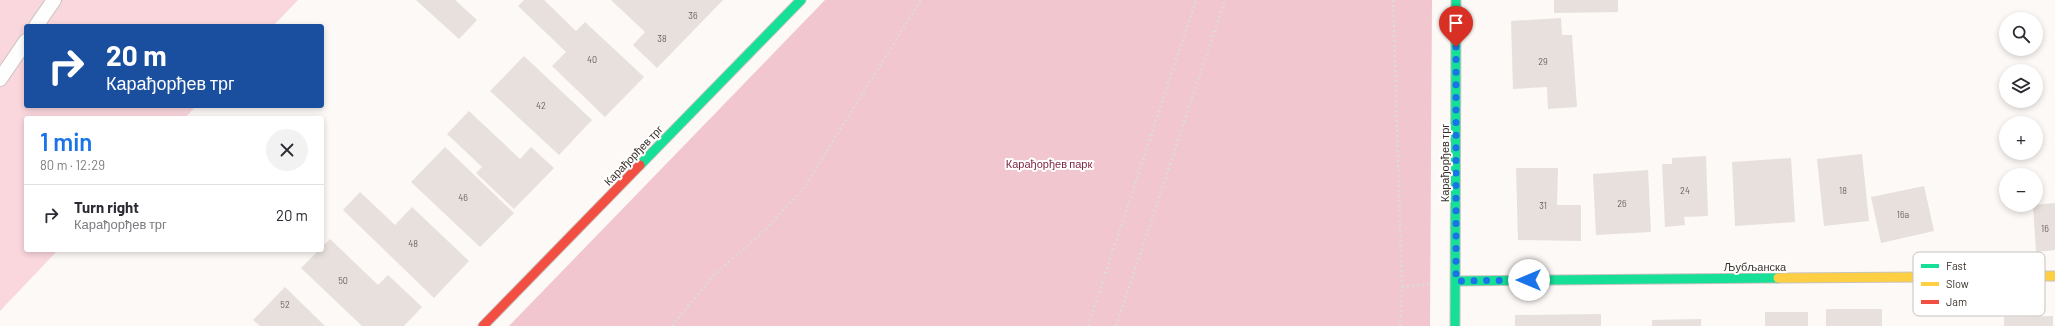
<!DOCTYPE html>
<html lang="en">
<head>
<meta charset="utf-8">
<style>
	body { margin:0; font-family:Barlow,sans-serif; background:#f2f2f3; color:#2b2b33; height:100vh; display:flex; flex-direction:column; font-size:15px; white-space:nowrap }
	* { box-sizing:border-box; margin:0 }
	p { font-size:13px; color:#7c7c81 }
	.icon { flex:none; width:22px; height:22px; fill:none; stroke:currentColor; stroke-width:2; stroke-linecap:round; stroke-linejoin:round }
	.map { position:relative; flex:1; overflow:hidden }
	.panel { position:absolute; left:24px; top:116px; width:300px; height:136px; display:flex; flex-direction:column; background:#fff; border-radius:4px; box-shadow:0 2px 6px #0003 }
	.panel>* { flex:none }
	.banner { position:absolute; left:24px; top:24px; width:300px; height:84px; border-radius:4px; box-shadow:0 2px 6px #0003; background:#1a4fa0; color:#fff; overflow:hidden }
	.buttons { position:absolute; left:1999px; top:12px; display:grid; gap:8px }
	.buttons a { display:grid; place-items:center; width:44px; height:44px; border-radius:50%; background:#fff; box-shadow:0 2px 6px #0003; font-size:20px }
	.pin { position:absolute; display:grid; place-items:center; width:34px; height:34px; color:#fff; margin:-41px -17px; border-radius:50% 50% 50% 0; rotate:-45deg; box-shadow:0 0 4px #0007 }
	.pin .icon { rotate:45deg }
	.me { position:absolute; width:44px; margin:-22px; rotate:270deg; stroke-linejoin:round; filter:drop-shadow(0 0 3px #0008) }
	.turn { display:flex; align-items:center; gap:14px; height:84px; padding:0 16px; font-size:18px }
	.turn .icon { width:52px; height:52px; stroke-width:2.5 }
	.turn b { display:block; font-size:28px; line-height:34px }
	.round { display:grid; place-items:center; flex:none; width:42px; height:42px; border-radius:21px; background:#f2f2f3 }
	.overview { display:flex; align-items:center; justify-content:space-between; height:68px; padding:0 16px }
	h1 { font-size:24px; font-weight:600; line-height:30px; color:#1a73e8 }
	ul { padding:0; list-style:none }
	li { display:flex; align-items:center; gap:12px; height:60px; padding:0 16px; border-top:1px solid #e1e1e2 }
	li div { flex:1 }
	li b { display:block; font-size:15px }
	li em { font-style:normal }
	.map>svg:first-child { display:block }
	.green { fill:#fad7dd }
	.forest { fill:#f2c6ce }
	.building { fill:#e8e0dd }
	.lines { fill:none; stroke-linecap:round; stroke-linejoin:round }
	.lane-casing { stroke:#c8c3be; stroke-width:16 }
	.fast-casing { stroke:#c8c3be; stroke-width:11 }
	.slow-casing { stroke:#c8c3be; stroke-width:11 }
	.jam-casing { stroke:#c8c3be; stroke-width:11 }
	.path { stroke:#dcdada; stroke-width:2.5; stroke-dasharray:2 3; stroke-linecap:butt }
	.lane { stroke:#fffefe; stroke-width:14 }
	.fast { stroke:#16e098; stroke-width:9 }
	.slow { stroke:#ffcf43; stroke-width:9 }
	.jam { stroke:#f24e42; stroke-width:9 }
	.route { stroke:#1a73e8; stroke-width:7; stroke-dasharray:0 12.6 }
	.labels { text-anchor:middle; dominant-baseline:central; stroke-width:4; stroke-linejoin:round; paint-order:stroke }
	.number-label { font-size:9px; fill:#685f59 }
	.street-label { font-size:11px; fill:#3a3029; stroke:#fff }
	.park-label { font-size:11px; fill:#7f2541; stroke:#fff }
	.key { fill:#fff; stroke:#c4c1bf; stroke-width:1 }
	.key-label { font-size:11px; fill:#3a3029 }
</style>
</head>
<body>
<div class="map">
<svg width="2055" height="326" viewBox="0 0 2055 326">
	<rect width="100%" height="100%" fill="#fcf9f7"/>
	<path class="green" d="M 0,0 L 298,0 L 273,26 L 26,26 L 26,106 L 196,106 L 185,118 L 26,118 L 26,250 L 58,250 L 0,311 Z"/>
	<path class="forest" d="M 825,0 L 1432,0 L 1430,326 L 509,326 Z"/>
	<g class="building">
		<path d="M 416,0 L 455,0 L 477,20 L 459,39 Z"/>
		<path d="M 524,0 L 544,0 L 576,31 L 585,22 L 644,77 L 605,117 L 552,66 L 566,52 L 518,6 Z"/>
		<path d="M 611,0 L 723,0 L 657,68 L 633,45 L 645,32 Z"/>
		<path d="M 1554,0 L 1618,0 L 1618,12 L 1554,13 Z"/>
		<path d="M 1561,18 L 1562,35 L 1572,35 L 1577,107 L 1548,109 L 1547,87 L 1513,89 L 1511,21 Z"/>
		<path d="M 524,56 L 592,120 L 559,155 L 490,91 Z"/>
		<path d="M 469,111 L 520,159 L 531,147 L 554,168 L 514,209 L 476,173 L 482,167 L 447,134 Z"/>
		<path d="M 445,147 L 514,213 L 480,247 L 411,182 Z"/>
		<path d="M 1862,154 L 1869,221 L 1824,226 L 1817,159 Z"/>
		<path d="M 1706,156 L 1708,216 L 1684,217 L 1685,225 L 1665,227 L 1662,164 L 1672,164 L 1672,158 Z"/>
		<path d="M 1791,158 L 1795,222 L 1735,226 L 1732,162 Z"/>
		<path d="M 1516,168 L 1558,168 L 1557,205 L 1581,205 L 1581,241 L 1518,240 Z"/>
		<path d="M 1648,170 L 1651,232 L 1596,235 L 1593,174 Z"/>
		<path d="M 1924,186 L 1934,231 L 1881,243 L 1871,197 Z"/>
		<path d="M 360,192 L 395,225 L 412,207 L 469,261 L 434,298 L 343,210 Z"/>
		<path d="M 2055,203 L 2055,250 L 2036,252 L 2033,205 Z"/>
		<path d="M 330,239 L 378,285 L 388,275 L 422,307 L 404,326 L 362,326 L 301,268 L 319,250 L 322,250 L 322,247 Z"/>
		<path d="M 285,287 L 325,326 L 260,326 L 253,320 Z"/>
		<rect x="1826" y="309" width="56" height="17"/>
		<rect x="1765" y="312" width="43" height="14"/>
		<path d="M 1601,314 L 1601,326 L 1515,326 L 1515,315 Z"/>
		<path d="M 2053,316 L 2053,326 L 2004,326 L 2004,317 Z"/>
		<path d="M 1701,319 L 1701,326 L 1652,326 L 1652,320 Z"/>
	</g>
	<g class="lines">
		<defs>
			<g id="lane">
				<path d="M 36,26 L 54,0"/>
				<path d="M 0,79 L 26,41"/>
			</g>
			<g id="fast">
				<path d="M 640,165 L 801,0"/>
				<path d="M 1456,281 L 1778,278"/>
				<path d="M 1455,326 L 1456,0"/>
			</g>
			<path id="slow" d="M 1778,278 L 2055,276"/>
			<path id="jam" d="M 483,326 L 640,165"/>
		</defs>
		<use href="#lane" class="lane-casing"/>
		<use href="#fast" class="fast-casing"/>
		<use href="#slow" class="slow-casing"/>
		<use href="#jam" class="jam-casing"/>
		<g class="path">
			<path d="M 1393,0 L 1402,287 L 1400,326"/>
			<path d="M 1402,287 L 1430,284"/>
			<path d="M 672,326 L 713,276 L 766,229 L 803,189 L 921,0"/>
			<path d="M 1088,326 L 1196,0"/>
			<path d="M 1116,326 L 1225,0"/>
		</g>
		<use href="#lane" class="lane"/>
		<use href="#fast" class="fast"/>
		<use href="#slow" class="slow"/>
		<use href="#jam" class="jam"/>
	</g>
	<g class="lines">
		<path class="route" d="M 1456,47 L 1456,281 L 1529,280"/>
	</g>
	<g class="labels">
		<g class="number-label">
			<text x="693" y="15">36</text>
			<text x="662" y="38">38</text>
			<text x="592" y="59">40</text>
			<text x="1543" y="61">29</text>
			<text x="541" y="105">42</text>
			<text x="1685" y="190">24</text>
			<text x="1843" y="190">18</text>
			<text x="463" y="197">46</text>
			<text x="1622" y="203">26</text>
			<text x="1543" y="205">31</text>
			<text x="1903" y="214">16a</text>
			<text x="2045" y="228">16</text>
			<text x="413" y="243">48</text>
			<text x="343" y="280">50</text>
			<text x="285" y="304">52</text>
		</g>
		<g class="street-label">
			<text transform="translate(633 155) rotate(-46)">Карађорђев трг</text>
			<text transform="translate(1444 163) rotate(-90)">Карађорђев трг</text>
			<text x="1755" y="266">Љубљанска</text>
		</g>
		<g class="park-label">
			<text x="1049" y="163">Карађорђев парк</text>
		</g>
	</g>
	<rect x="1913" y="252" width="132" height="64" rx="6" class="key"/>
	<rect x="1921" y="264" width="18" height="4" fill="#16e098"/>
	<rect x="1921" y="282" width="18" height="4" fill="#ffcf43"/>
	<rect x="1921" y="300" width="18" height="4" fill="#f24e42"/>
	<g class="key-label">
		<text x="1946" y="270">Fast</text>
		<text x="1946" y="288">Slow</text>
		<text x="1946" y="306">Jam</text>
	</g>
</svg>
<div class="buttons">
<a><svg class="icon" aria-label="search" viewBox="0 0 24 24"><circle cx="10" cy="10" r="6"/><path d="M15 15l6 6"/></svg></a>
<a><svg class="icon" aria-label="layers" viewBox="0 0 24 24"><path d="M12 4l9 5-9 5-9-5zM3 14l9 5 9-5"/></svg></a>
<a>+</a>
<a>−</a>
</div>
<div class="pin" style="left:1456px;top:47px;background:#d93025"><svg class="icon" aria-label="arrive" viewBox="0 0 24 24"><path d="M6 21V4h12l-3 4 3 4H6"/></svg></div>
<svg class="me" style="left:1529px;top:280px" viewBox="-20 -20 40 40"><circle r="19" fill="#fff"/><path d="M0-13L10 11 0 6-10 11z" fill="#1a73e8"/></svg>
<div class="banner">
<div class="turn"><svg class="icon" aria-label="right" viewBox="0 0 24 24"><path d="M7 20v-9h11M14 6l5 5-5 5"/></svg><div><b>20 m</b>Карађорђев трг</div></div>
</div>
<section class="panel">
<div class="overview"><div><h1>1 min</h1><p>80 m · 12:29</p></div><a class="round"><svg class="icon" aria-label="close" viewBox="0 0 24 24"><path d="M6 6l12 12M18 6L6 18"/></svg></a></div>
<ul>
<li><svg class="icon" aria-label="right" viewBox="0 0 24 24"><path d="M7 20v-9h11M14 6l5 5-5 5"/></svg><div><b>Turn right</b><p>Карађорђев трг</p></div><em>20 m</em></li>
</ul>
</section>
</div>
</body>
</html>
